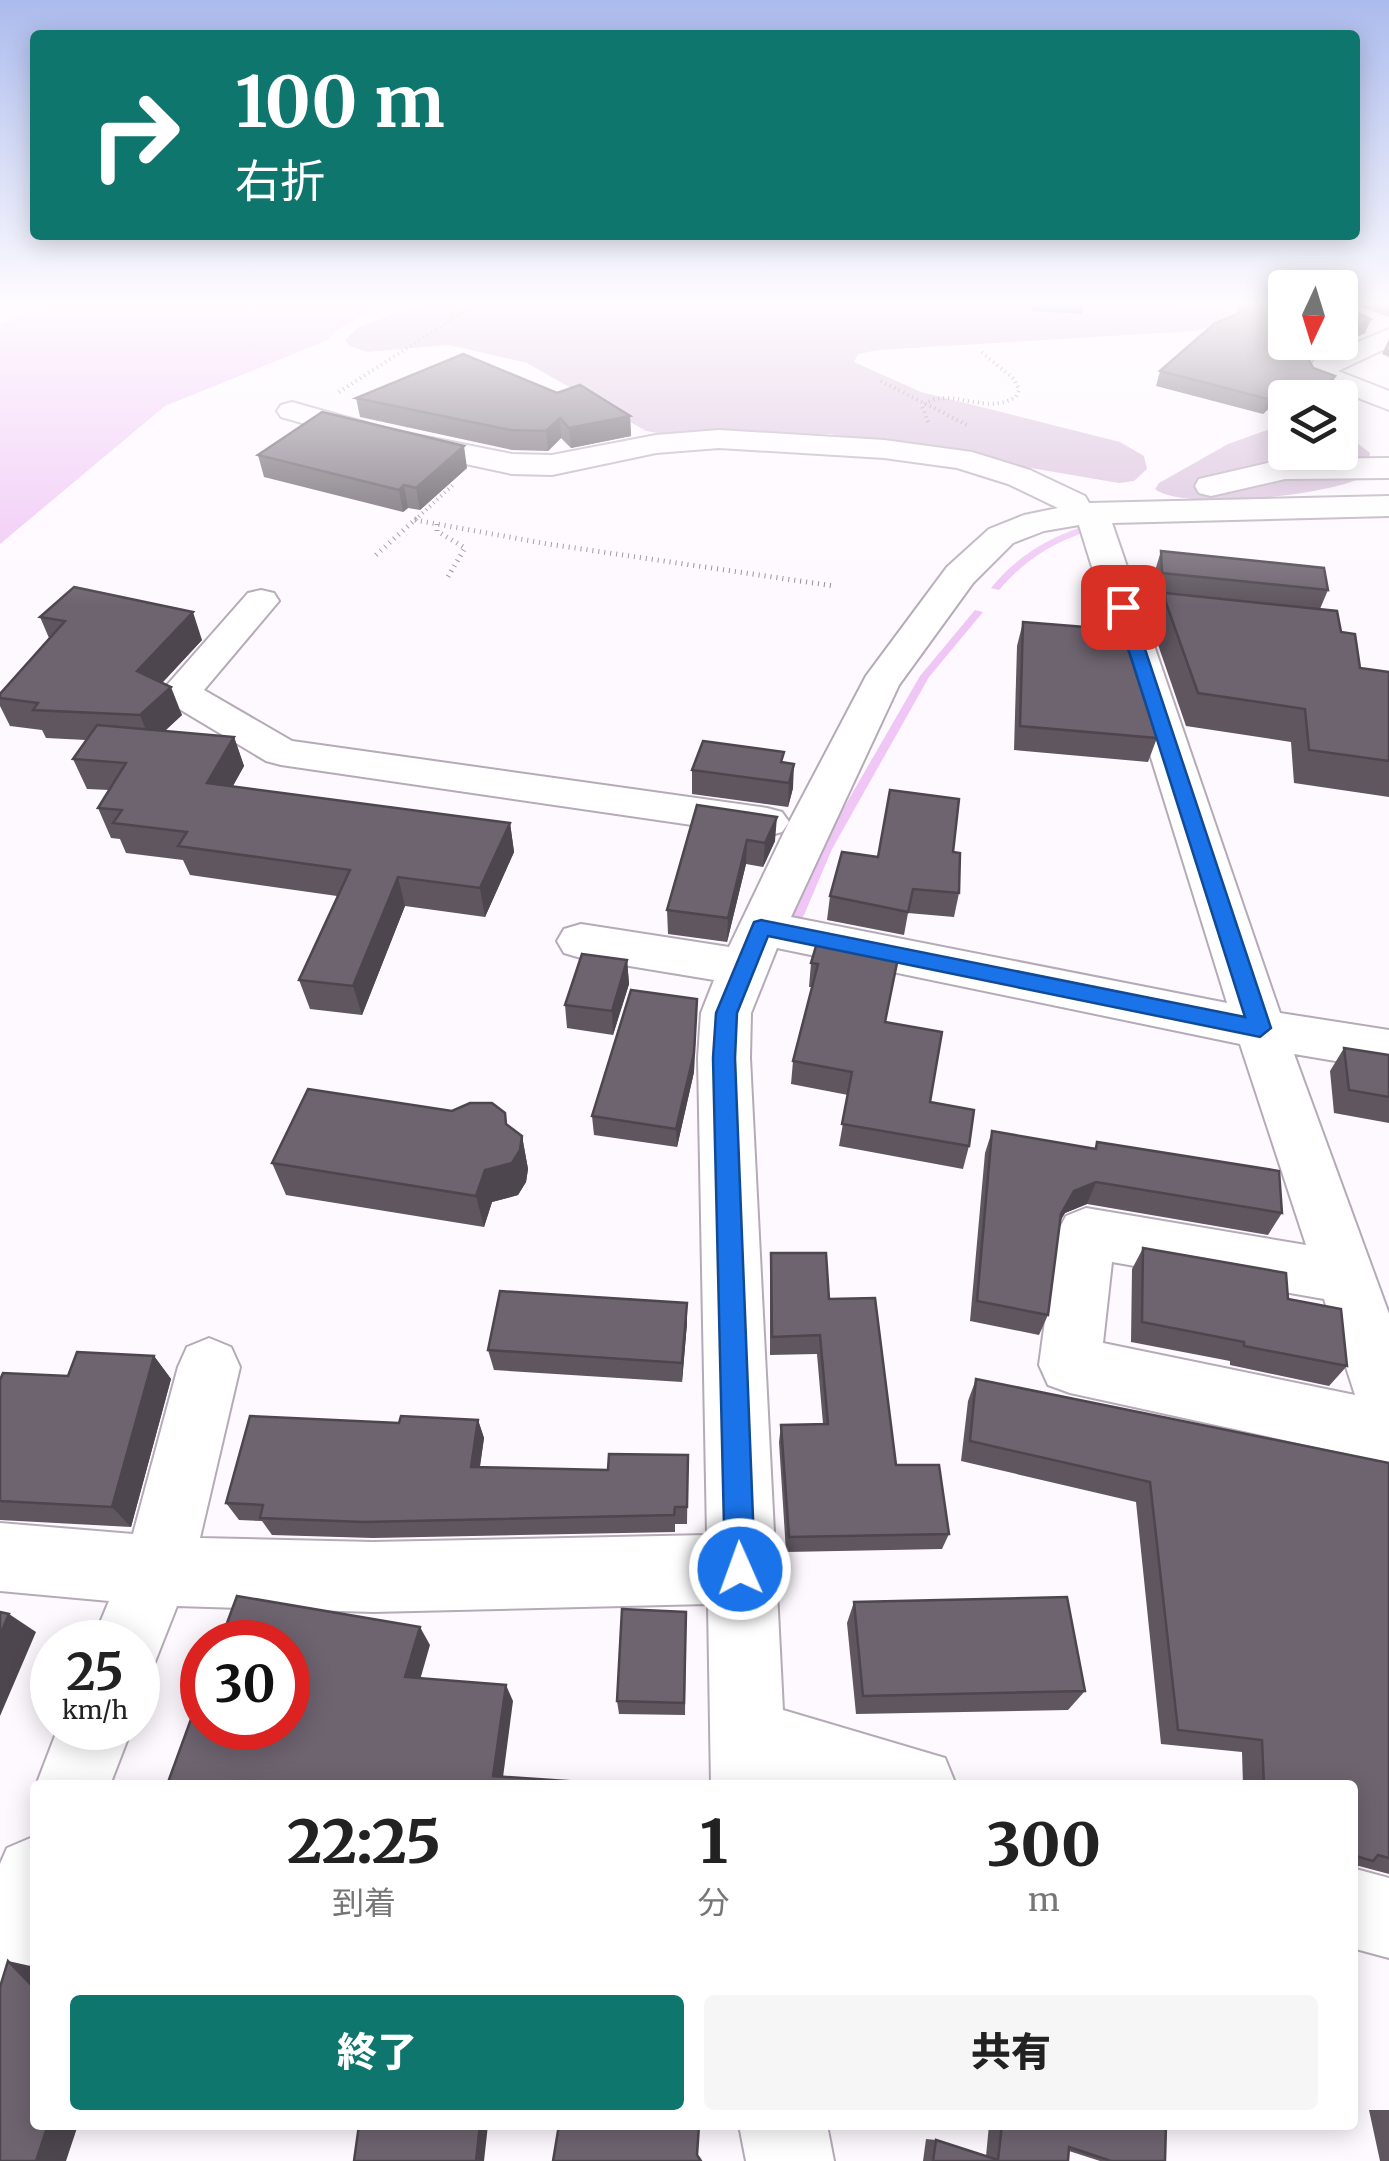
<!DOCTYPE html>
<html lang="ja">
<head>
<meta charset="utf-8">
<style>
	body { margin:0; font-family:Merriweather,"Noto Sans JP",serif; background:#f6f6f6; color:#222; height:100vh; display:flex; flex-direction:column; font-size:38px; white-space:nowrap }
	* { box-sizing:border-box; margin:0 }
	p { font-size:32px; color:#767676 }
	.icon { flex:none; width:55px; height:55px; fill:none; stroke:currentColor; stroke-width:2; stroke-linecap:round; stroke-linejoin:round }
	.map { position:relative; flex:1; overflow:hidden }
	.drawer { position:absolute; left:30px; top:1780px; width:1328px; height:350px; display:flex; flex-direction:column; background:#fff; border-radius:10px; box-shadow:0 5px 25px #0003 }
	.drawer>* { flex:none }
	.guide { position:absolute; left:30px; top:30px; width:1330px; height:210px; border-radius:10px; box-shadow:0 5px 25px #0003; background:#0f766e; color:#fff; overflow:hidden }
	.needle { width:65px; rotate:184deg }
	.controls { position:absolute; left:1268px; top:270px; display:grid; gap:20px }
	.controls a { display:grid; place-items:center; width:90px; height:90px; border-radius:10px; background:#fff; box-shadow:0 5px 25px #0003; font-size:50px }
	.speed { position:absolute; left:30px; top:1620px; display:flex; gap:20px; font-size:50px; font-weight:700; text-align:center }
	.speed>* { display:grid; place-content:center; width:130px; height:130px; border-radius:50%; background:#fff; box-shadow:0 5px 25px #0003; line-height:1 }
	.speed small { font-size:25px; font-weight:400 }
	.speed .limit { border:15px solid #d22; background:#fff; color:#111 }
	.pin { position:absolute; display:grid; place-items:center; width:85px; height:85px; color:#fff; margin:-42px; border-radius:20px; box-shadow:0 5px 15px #0006 }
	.me { position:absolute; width:110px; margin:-55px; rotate:358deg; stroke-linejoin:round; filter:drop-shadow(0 0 8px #0008) }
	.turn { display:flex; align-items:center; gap:35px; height:210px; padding:0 40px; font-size:45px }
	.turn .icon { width:130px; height:130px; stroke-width:2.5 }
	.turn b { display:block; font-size:70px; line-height:85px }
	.eta { display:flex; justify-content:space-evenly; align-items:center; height:170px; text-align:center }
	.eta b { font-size:60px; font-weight:800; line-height:70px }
	.button { display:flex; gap:20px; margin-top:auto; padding:20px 40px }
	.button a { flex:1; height:115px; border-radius:10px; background:#0f766e; color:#fff; font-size:40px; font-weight:800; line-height:115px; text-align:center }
	.button a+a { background:#f6f6f6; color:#222 }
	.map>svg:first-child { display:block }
	.green { fill:#d8bedb }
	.water { fill:#efc6f5 }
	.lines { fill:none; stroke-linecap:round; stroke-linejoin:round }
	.stream { fill:#efc6f5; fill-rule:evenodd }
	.minor-casing { stroke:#b5aab7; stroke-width:4 }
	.path-far1 { stroke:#8c888d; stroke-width:4; stroke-dasharray:1 4; stroke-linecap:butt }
	.path { stroke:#8c888d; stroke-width:5; stroke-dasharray:1 5; stroke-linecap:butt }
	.minor { fill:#fff; fill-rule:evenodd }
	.wall { fill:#5f5660 }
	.shaded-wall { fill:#4d464e }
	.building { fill:#6e6470; stroke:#4d464e; stroke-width:2.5 }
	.route { fill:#1a73e8; stroke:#114b97; stroke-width:2.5 }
</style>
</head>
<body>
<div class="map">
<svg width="1389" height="2161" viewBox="0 0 1389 2161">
	<rect width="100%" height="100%" fill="#fef9ff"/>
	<g class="green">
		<path d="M 427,303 L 1160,303 L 1223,308 L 1233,314 L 1233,318 L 1196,331 L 878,350 L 858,354 L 854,362 L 921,392 L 1120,442 L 1144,456 L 1147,469 L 1134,481 L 1119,483 L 830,434 L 681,437 L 646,431 L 527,363 L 449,345 L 367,352 L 349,346 L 345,340 L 358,327 Z"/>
		<path d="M 1270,429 L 1285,429 L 1285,452 L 1340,452 L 1340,436 L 1352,439 L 1370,453 L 1367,475 C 1335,495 1184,512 1155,489 L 1159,483 L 1228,444 Z"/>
	</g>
	<path class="water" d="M 48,303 L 379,303 C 365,320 343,320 328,340 L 165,406 L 0,544 L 0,324 Z"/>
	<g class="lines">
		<g class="stream">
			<path d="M 1088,525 L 1092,528 L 1094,539 L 1088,539 L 1085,532 C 1050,544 1023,562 999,590 L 991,588 C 1017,556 1049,537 1088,525 Z"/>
			<path d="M 975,610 L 983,612 L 929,677 L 832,849 L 804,915 L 802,918 L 794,918 L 792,915 L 820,849 L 920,676 Z"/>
		</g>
		<defs>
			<g id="minor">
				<path d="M 1389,329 L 1389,347 L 1338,371 L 1389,391 L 1389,410 L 1309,379 L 1305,373 L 1315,360 Z"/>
				<path d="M 292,402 L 391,430 L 512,454 L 552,455 L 656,435 L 719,430 L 884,440 L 972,452 L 1030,470 L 1085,496 L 1089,503 L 1389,496 L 1389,516 L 1112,523 L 1280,1013 L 1389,1030 L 1389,1070 L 1294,1054 L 1389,1314 L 1389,1463 L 1070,1393 L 1048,1385 L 1039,1365 L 1057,1233 L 1066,1216 L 1086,1208 L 1306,1245 L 1240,1044 L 777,948 L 751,1013 L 750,1058 L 783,1710 L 945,1758 L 956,1785 L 711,1785 L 708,1604 L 373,1612 L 177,1606 L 153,1667 L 138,1674 L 138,1642 L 92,1642 L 109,1601 L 0,1591 L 0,1523 L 133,1534 L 178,1367 L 187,1347 L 209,1338 L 231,1347 L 240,1367 L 200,1538 L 373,1542 L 707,1535 L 698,1058 L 701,1013 L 714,980 L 581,958 L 564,953 L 557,941 L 564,929 L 581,924 L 729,947 L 786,828 L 866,676 L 947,567 L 989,529 L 1024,515 L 1058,508 L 1008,484 L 957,468 L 884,458 L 719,448 L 656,453 L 552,475 L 512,474 L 386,447 L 281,417 L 277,411 L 281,405 ZM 1079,525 L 1227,1003 L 791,917 L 899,685 L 973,583 L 1013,543 L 1044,531 ZM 1112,1262 L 1324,1299 L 1355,1395 L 1103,1343 Z"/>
				<path d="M 1389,458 L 1389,478 L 1285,479 L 1211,496 L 1199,493 L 1195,486 L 1199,479 L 1285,459 Z"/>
				<path d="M 261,590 L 274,593 L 279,601 L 204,690 L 292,741 L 767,808 L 782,812 L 789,822 L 782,832 L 767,836 L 281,765 L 266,761 L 166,701 L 160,693 L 248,593 Z"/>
				<path d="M 58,1728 L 132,1728 L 110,1785 L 35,1788 Z"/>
				<path d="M 35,1836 L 35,1976 L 29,1990 L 0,2002 L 0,1864 L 7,1848 Z"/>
				<path d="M 1352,1868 L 1389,1878 L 1389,1958 L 1352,1948 Z"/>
				<path d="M 739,2125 L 827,2125 L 834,2161 L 746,2161 Z"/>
			</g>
		</defs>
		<use href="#minor" class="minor-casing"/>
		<g class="path-far1">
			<path d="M 881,381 L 969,426"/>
			<path d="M 339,392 L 463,312 L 484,305"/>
			<path d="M 928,422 L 922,406 C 951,384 981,417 1016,397 L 1019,390 L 1014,379 L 980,351"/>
			<path d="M 415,520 L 454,484"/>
		</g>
		<g class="path">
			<path d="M 415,520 L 548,544 L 834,586"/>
			<path d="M 437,524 L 437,531 L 465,548 L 446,580"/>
			<path d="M 376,555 L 418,517"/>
		</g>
		<use href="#minor" class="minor"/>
	</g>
	<g class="wall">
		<path d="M 1031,303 L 1084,303 L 1082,314 L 1032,311 Z"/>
		<path d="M 1239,303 L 1285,303 L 1342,307 L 1365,333 L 1313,357 L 1310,361 L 1313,368 L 1335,376 L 1330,391 L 1324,398 L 1285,398 L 1285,415 L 1267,410 L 1263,414 L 1156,386 L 1160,371 L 1236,314 Z"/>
		<path d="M 1350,303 L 1389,303 L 1389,317 Z"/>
		<path d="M 1389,339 L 1389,357 L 1382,354 Z"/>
		<path d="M 557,393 L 630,416 L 631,436 L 571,448 L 561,438 L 548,451 L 512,450 L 360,417 L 356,398 Z"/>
		<path d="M 258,455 L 467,468 L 420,510 L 408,508 L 403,512 L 264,477 Z"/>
		<path d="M 1161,551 L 1328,590 L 1320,609 L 1341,632 L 1360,668 L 1389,672 L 1389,797 L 1294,783 L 1291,742 L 1186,726 L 1155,636 L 1155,625 L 1164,597 L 1155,596 L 1154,574 Z"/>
		<path d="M 40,617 L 202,640 L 162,683 L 182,715 L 165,731 L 234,737 L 244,766 L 233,786 L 510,823 L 514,852 L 485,917 L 405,906 L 362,1015 L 310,1009 L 299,980 L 337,896 L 190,875 L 183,860 L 126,853 L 120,839 L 111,838 L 98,808 L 109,790 L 87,789 L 73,759 L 86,740 L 46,738 L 42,730 L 10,726 L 0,706 L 0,694 L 49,638 Z"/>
		<path d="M 1023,622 L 1157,738 L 1148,762 L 1014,750 L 1017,646 Z"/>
		<path d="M 784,763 L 793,788 L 788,807 L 692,794 L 692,770 Z"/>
		<path d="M 697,805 L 775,841 L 763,867 L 746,864 L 727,942 L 668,934 L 667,910 Z"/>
		<path d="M 953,852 L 959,893 L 954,917 L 908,913 L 904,935 L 827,920 L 830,896 L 878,857 Z"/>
		<path d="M 819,936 L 886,1022 L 930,1102 L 969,1146 L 963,1169 L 839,1146 L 848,1095 L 791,1084 L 793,1061 L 812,987 L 809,987 L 811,963 Z"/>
		<path d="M 627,960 L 629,984 L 613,1035 L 567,1028 L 565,1005 Z"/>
		<path d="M 697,999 L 694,1072 L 677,1147 L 594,1135 L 592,1116 Z"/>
		<path d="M 1344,1048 L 1389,1055 L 1389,1123 L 1334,1113 L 1330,1071 Z"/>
		<path d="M 507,1125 L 522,1136 L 528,1169 L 526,1182 L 518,1195 L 492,1202 L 484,1227 L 286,1195 L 272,1163 Z"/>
		<path d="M 992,1131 L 1094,1149 L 1097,1142 L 1282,1213 L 1268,1235 L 1087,1204 L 1065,1213 L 1060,1220 L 1048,1315 L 1039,1335 L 970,1321 L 985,1153 Z"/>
		<path d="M 1143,1248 L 1288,1299 L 1347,1366 L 1329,1386 L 1230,1365 L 1230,1361 L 1131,1342 L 1132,1269 Z"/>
		<path d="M 771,1253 L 829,1299 L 896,1465 L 949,1534 L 942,1549 L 786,1552 L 779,1442 L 781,1425 L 823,1424 L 817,1354 L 770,1355 L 770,1272 Z"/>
		<path d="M 687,1303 L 687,1323 L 682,1382 L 494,1370 L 488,1350 Z"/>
		<path d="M 154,1356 L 171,1379 L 131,1527 L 0,1520 L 0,1380 L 68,1376 Z"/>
		<path d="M 976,1379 L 1389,1463 L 1389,1874 L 1359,1866 L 1352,1868 L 1352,1785 L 1243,1785 L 1242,1752 L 1161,1744 L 1136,1502 L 961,1461 L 968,1401 Z"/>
		<path d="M 478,1420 L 484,1438 L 480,1467 L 608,1470 L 688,1455 L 687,1524 L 675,1524 L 675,1532 L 373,1538 L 272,1535 L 262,1521 L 239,1520 L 226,1503 L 399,1423 Z"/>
		<path d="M 854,1602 L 1085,1691 L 1068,1710 L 856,1714 L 847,1623 Z"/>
		<path d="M 686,1612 L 685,1715 L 619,1714 L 617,1701 Z"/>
		<path d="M 1369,2110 L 1389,2110 L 1389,2161 L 1380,2161 Z"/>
		<path d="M 989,2125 L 1166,2125 L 1165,2161 L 1100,2161 L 1069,2151 L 1068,2161 L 923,2161 L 926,2139 L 936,2140 L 986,2156 Z"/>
	</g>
	<g class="shaded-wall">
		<path d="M 1371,319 L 1365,333 L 1313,357 L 1302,371 L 1307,356 L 1318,342 L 1340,342 L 1340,333 Z"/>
		<path d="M 1335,376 L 1330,391 L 1324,398 L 1315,398 Z"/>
		<path d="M 1272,395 L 1267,410 L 1263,414 L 1268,399 Z"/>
		<path d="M 630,416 L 631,436 L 571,448 L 569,428 Z"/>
		<path d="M 560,418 L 561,438 L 548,451 L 546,431 Z"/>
		<path d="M 464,446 L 467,468 L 420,510 L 416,488 Z"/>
		<path d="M 404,485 L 408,508 L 403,512 L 399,490 Z"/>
		<path d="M 193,612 L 202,640 L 148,698 L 137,671 Z"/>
		<path d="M 171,687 L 182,715 L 151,743 L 140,715 Z"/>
		<path d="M 234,737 L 244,766 L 218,812 L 207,783 Z"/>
		<path d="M 794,764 L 793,788 L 788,807 L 789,783 Z"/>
		<path d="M 777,817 L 775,841 L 763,867 L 765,843 Z"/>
		<path d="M 510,823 L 514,852 L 485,917 L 480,888 Z"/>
		<path d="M 747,840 L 746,864 L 727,942 L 728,918 Z"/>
		<path d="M 398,877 L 405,906 L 362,1015 L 353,986 Z"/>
		<path d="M 627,960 L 629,984 L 613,1035 L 612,1011 Z"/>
		<path d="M 697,999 L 694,1072 L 677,1147 L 676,1129 Z"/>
		<path d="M 522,1136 L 528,1169 L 526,1182 L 518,1195 L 492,1202 L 484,1227 L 476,1196 L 485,1170 Z"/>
		<path d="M 1096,1182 L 1087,1204 L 1065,1213 L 1052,1235 L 1061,1214 L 1074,1191 Z"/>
		<path d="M 687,1303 L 687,1323 L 682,1382 L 682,1363 Z"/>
		<path d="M 154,1356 L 171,1379 L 131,1527 L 112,1507 Z"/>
		<path d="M 478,1420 L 484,1438 L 477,1484 L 471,1467 Z"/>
		<path d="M 9,1614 L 36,1632 L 0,1716 L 0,1635 Z"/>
		<path d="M 420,1627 L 430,1645 L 416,1694 L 405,1677 Z"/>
		<path d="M 506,1685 L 513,1701 L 502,1785 L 493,1776 Z"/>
		<path d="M 8,1961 L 35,1967 L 35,1989 Z"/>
		<path d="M 48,2125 L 78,2125 L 66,2161 L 36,2161 Z"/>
		<path d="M 480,2125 L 488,2125 L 484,2161 L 476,2161 Z"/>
	</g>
	<g class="building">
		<path d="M 1254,303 L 1285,303 L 1285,342 L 1318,342 L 1307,356 L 1313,368 L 1335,376 L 1315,398 L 1285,398 L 1272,395 L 1268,399 L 1160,371 L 1215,323 L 1263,304 Z"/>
		<path d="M 1340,303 L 1342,303 L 1342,307 L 1371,319 L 1340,333 Z"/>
		<path d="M 463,354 L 557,393 L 580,385 L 630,416 L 569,428 L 560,418 L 546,431 L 510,430 L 356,398 Z"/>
		<path d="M 322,412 L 464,446 L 416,488 L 404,485 L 399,490 L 258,455 Z"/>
		<path d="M 1161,551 L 1324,568 L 1328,590 L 1162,573 Z"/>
		<path d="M 74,587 L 193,612 L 137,671 L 171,687 L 140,715 L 33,710 L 38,703 L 0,698 L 0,694 L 65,621 L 40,617 Z"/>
		<path d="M 1165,593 L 1337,611 L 1341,632 L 1355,634 L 1360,668 L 1389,672 L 1389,761 L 1309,750 L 1305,709 L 1198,693 L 1166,603 Z"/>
		<path d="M 1023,622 L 1122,630 L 1157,738 L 1020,726 Z"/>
		<path d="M 97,725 L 234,737 L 207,783 L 510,823 L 480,888 L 398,877 L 353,986 L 299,980 L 350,870 L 178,846 L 187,832 L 113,823 L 122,810 L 98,808 L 126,763 L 73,759 Z"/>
		<path d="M 703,741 L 784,752 L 781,762 L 794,764 L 789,783 L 692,770 Z"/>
		<path d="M 890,790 L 959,799 L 953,852 L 960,853 L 959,893 L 913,889 L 908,912 L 830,896 L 842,852 L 878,857 Z"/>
		<path d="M 697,805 L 777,817 L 765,843 L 747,840 L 728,918 L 667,910 Z"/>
		<path d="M 819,936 L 899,953 L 885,1022 L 942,1032 L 930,1102 L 974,1110 L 969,1146 L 842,1124 L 852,1072 L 793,1061 L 818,964 L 811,963 Z"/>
		<path d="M 582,954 L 627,960 L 612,1011 L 565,1005 Z"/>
		<path d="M 631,990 L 697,999 L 694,1053 L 676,1129 L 592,1116 Z"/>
		<path d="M 1344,1048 L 1389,1055 L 1389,1097 L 1349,1090 Z"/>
		<path d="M 308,1089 L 452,1111 L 470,1103 L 492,1103 L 505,1113 L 506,1124 L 522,1136 L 520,1150 L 512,1163 L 485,1170 L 476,1196 L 272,1163 Z"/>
		<path d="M 992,1131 L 1096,1149 L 1097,1142 L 1279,1171 L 1282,1213 L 1096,1182 L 1074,1191 L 1061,1214 L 1048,1315 L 977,1301 Z"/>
		<path d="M 1143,1248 L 1286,1273 L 1288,1299 L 1341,1309 L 1347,1366 L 1244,1346 L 1244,1342 L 1142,1322 Z"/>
		<path d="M 771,1253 L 826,1253 L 829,1299 L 875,1298 L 896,1465 L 939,1465 L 949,1534 L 789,1537 L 781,1425 L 828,1424 L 820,1335 L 772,1337 Z"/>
		<path d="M 500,1291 L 687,1303 L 682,1363 L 488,1350 Z"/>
		<path d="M 77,1352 L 154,1356 L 112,1507 L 0,1501 L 0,1380 L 3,1373 L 68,1376 Z"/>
		<path d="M 976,1379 L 1389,1463 L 1389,1858 L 1378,1855 L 1373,1861 L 1352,1855 L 1352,1785 L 1264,1785 L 1262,1740 L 1178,1730 L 1150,1482 L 970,1441 Z"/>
		<path d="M 250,1416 L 399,1423 L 401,1416 L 478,1420 L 471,1467 L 608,1470 L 609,1454 L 688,1455 L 687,1507 L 675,1507 L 674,1515 L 364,1522 L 260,1518 L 263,1505 L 226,1503 Z"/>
		<path d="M 237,1596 L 420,1627 L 405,1677 L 506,1685 L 493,1776 L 626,1785 L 167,1785 L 202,1689 L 202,1728 L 288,1728 L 288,1642 L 220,1642 Z"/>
		<path d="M 1067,1597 L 1085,1691 L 863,1696 L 854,1602 Z"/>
		<path d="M 622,1609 L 686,1612 L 684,1703 L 617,1701 Z"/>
		<path d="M 0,1612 L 9,1614 L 0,1635 Z"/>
		<path d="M 8,1961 L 35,1989 L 35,2125 L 48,2125 L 36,2161 L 0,2161 L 0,1987 Z"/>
		<path d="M 359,2125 L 480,2125 L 476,2161 L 354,2161 Z"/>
		<path d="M 559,2125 L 699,2125 L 697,2155 L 701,2161 L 553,2161 Z"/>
		<path d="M 1002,2125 L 1166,2125 L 1165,2161 L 1111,2161 L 1069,2147 L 1068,2161 L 933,2161 L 936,2140 L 998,2160 Z"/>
	</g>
	<linearGradient id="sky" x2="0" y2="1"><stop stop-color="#abbbed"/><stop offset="0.5" stop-color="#fffcff"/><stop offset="1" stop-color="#fffcff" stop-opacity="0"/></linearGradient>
	<rect width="1389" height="605" fill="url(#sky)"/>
	<path class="route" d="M 1123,602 L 1131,607 L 1271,1028 L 1260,1037 L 768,936 L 737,1013 L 735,1058 L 755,1569 L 751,1580 L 740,1584 L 730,1580 L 725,1569 L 713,1058 L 716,1013 L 754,922 L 761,920 L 1245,1017 L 1115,607 Z"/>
</svg>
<div class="controls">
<a><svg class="needle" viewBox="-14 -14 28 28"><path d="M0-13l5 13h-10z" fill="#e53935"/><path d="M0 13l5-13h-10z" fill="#767676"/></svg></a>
<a><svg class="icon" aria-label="layers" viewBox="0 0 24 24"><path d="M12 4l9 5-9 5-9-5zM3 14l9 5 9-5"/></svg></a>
</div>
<div class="speed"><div>25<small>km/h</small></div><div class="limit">30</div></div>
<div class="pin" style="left:1123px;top:607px;background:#d93025"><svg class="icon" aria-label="arrive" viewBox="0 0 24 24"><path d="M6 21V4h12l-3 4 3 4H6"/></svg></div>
<svg class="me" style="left:740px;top:1569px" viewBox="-20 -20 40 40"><circle r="17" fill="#1a73e8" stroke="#fff" stroke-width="3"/><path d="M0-11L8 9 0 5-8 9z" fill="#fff"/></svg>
<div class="guide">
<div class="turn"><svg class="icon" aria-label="right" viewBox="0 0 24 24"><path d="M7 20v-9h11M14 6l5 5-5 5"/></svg><div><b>100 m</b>右折</div></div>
</div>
<section class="drawer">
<div class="eta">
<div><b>22:25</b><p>到着</p></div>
<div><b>1</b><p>分</p></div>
<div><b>300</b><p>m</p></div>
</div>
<div class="button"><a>終了</a><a>共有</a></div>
</section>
</div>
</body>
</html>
